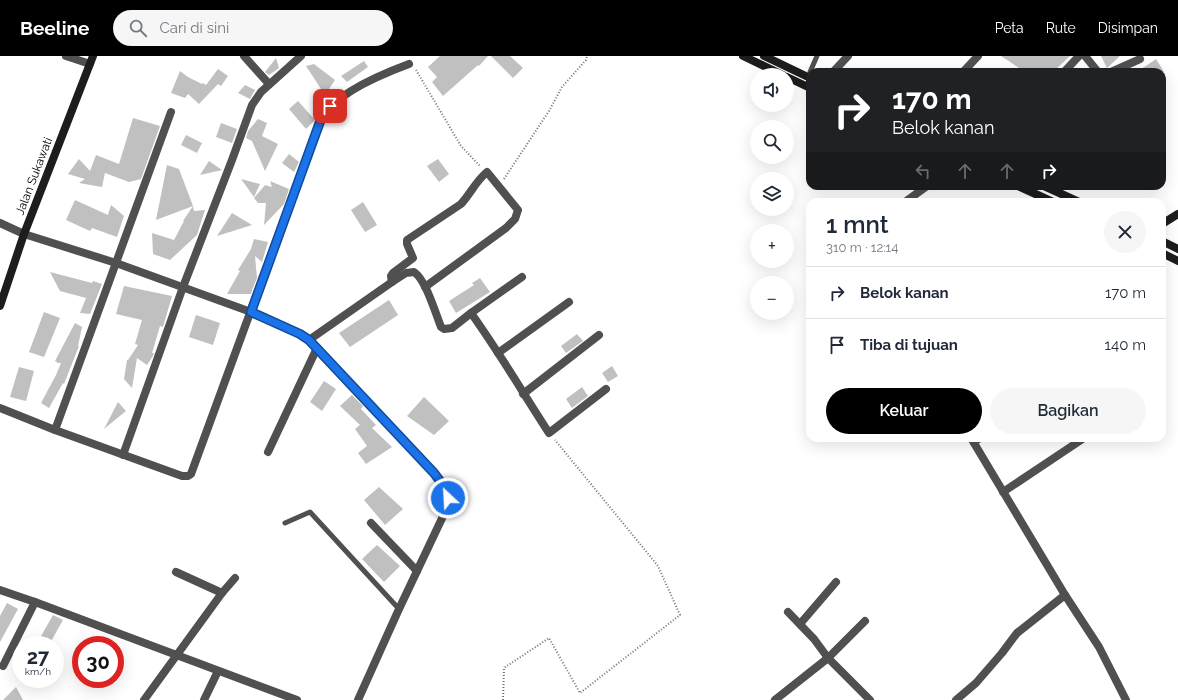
<!DOCTYPE html>
<html lang="id">
<head>
<meta charset="utf-8">
<style>
	body { margin:0; font-family:Raleway,sans-serif; background:#f6f6f7; color:#1f2937; height:100vh; display:flex; flex-direction:column; font-size:15px; white-space:nowrap }
	* { box-sizing:border-box; margin:0 }
	p { font-size:13px; color:#747a83 }
	.icon { flex:none; width:22px; height:22px; fill:none; stroke:currentColor; stroke-width:2; stroke-linecap:round; stroke-linejoin:round }
	.map { position:relative; flex:1; overflow:hidden }
	.details { position:absolute; left:806px; top:142px; width:360px; height:244px; display:flex; flex-direction:column; background:#fff; border-radius:12px; box-shadow:0 4px 16px #0002 }
	.details>* { flex:none }
	.banner { position:absolute; left:806px; top:12px; width:360px; height:122px; border-radius:12px; box-shadow:0 4px 16px #0002; background:#202124; color:#fff; overflow:hidden }
	.buttons { position:absolute; left:750px; top:12px; display:grid; gap:8px }
	.buttons a { display:grid; place-items:center; width:44px; height:44px; border-radius:50%; background:#fff; box-shadow:0 4px 16px #0002; font-size:20px }
	.speed { position:absolute; left:12px; top:580px; display:flex; gap:8px; font-size:20px; font-weight:700; text-align:center }
	.speed>* { display:grid; place-content:center; width:52px; height:52px; border-radius:50%; background:#fff; box-shadow:0 4px 16px #0002; line-height:1 }
	.speed small { font-size:10px; font-weight:400 }
	.speed .limit { border:6px solid #d22; background:#fff; color:#111 }
	.pin { position:absolute; display:grid; place-items:center; width:34px; height:34px; color:#fff; margin:-17px; border-radius:8px; box-shadow:0 2px 6px #0006 }
	.me { position:absolute; width:44px; margin:-22px; rotate:335deg; stroke-linejoin:round; filter:drop-shadow(0 0 3px #0008) }
	.turn { display:flex; align-items:center; gap:14px; height:84px; padding:0 20px; font-size:18px }
	.turn .icon { width:52px; height:52px; stroke-width:2.5 }
	.turn b { display:block; font-size:28px; line-height:34px }
	.lanes { display:flex; align-items:center; height:38px; padding:0 20px; background:#0003; justify-content:center; gap:20px; direction:ltr }
	.lanes .off { opacity:.35 }
	.round { display:grid; place-items:center; flex:none; width:42px; height:42px; border-radius:21px; background:#f6f6f7 }
	.headline { display:flex; align-items:center; justify-content:space-between; height:68px; padding:0 20px }
	h1 { font-size:24px; font-weight:600; line-height:30px }
	.cta { display:flex; gap:8px; margin-top:auto; padding:8px 20px }
	.cta a { flex:1; height:46px; border-radius:24px; background:#000; color:#fff; font-size:16px; font-weight:600; line-height:46px; text-align:center }
	.cta a+a { background:#f6f6f7; color:#1f2937 }
	ul { padding:0; list-style:none }
	li { display:flex; align-items:center; gap:12px; height:52px; padding:0 20px; border-top:1px solid #e0e1e3 }
	li div { flex:1 }
	li b { display:block; font-size:15px }
	li em { font-style:normal }
	header { display:flex; align-items:center; gap:24px; box-sizing:border-box; height:56px; padding:0 20px; background:#000; color:#fff }
	header strong { font-size:19px }
	nav { display:flex; gap:22px; margin-inline-start:auto; font-size:14px }
	.search { width:280px; height:36px; background:#f6f6f7; display:flex; align-items:center; gap:10px; box-sizing:border-box; padding:0 14px; border-radius:22px; color:#747a83; font-size:15px }
	.map>svg:first-child { display:block }
	.building { fill:#c0c0c0 }
	.lines { fill:none; stroke-linecap:round; stroke-linejoin:round }
	.path { stroke:#727272; stroke-width:2; stroke-dasharray:1 2; stroke-linecap:butt }
	.lane { stroke:#505050; stroke-width:5 }
	.street { stroke:#505050; stroke-width:8 }
	.secondary { stroke:#1d1d1d; stroke-width:8 }
	.route-casing { stroke:#114b97; stroke-width:10 }
	.route { stroke:#1a73e8; stroke-width:7 }
	.labels { text-anchor:middle; dominant-baseline:central; stroke-width:3.5; stroke-linejoin:round; paint-order:stroke }
	.street-label { font-size:12px; fill:#000; stroke:#fff }
</style>
</head>
<body>
<header>
<strong>Beeline</strong>
<div class="search"><svg class="icon" aria-label="search" viewBox="0 0 24 24"><circle cx="10" cy="10" r="6"/><path d="M15 15l6 6"/></svg>Cari di sini</div>
<nav><a>Peta</a><a>Rute</a><a>Disimpan</a></nav>
</header>
<div class="map">
<svg width="1178" height="644" viewBox="0 0 1178 644">
	<rect width="100%" height="100%" fill="#fff"/>
	<g class="building">
		<path d="M 440,0 L 488,0 L 479,10 L 478,9 L 443,40 L 432,26 L 437,21 L 428,11 Z"/>
		<path d="M 491,0 L 510,0 L 523,12 L 513,22 Z"/>
		<path d="M 1001,0 L 1070,0 L 1053,16 L 1025,16 Z"/>
		<path d="M 1101,0 L 1120,0 L 1107,12 Z"/>
		<path d="M 276,2 L 279,12 L 269,19 L 265,16 Z"/>
		<path d="M 1156,3 L 1164,16 L 1137,16 Z"/>
		<path d="M 364,5 L 368,11 L 347,26 L 341,20 Z"/>
		<path d="M 314,8 L 335,24 L 325,39 L 306,10 Z"/>
		<path d="M 218,13 L 228,20 L 221,30 L 218,28 L 199,48 L 188,38 L 185,42 L 171,37 L 180,15 L 188,21 L 202,28 L 203,27 L 206,29 Z"/>
		<path d="M 245,29 L 255,34 L 250,43 L 238,37 Z"/>
		<path d="M 298,45 L 315,64 L 306,73 L 289,53 Z"/>
		<path d="M 133,62 L 160,70 L 141,123 L 129,126 L 105,117 L 102,131 L 79,127 L 85,123 L 68,118 L 79,103 L 90,115 L 96,99 L 119,108 Z"/>
		<path d="M 258,63 L 267,67 L 262,80 L 278,88 L 265,115 L 252,85 L 246,82 L 248,75 Z"/>
		<path d="M 221,67 L 237,73 L 232,87 L 216,81 Z"/>
		<path d="M 186,79 L 202,87 L 197,97 L 181,89 Z"/>
		<path d="M 289,98 L 299,106 L 294,116 L 282,107 Z"/>
		<path d="M 438,103 L 449,118 L 439,126 L 427,110 Z"/>
		<path d="M 209,105 L 222,114 L 200,119 Z"/>
		<path d="M 167,109 L 179,113 L 193,150 L 156,164 Z"/>
		<path d="M 241,123 L 260,128 L 254,141 Z"/>
		<path d="M 270,125 L 289,133 L 284,148 L 264,169 L 266,147 L 258,147 L 254,142 L 265,129 L 272,131 Z"/>
		<path d="M 75,144 L 108,159 L 111,149 L 124,160 L 117,181 L 92,172 L 90,175 L 66,164 Z"/>
		<path d="M 363,146 L 377,169 L 365,176 L 351,154 Z"/>
		<path d="M 193,150 L 194,155 L 205,154 L 197,179 L 170,204 L 153,198 L 152,177 L 174,184 L 184,165 L 183,165 Z"/>
		<path d="M 232,157 L 252,169 L 217,180 Z"/>
		<path d="M 254,183 L 268,186 L 262,206 L 255,200 L 257,222 L 252,234 L 251,238 L 227,238 L 240,215 L 238,214 L 251,193 Z"/>
		<path d="M 50,216 L 92,227 L 93,225 L 102,228 L 90,258 L 80,257 L 86,242 L 60,235 Z"/>
		<path d="M 480,222 L 490,236 L 456,257 L 449,245 L 474,229 L 472,227 Z"/>
		<path d="M 124,230 L 172,240 L 163,271 L 160,270 L 152,297 L 154,297 L 153,300 L 147,309 L 137,302 L 132,332 L 124,323 L 127,304 L 128,304 L 138,289 L 135,288 L 142,264 L 116,258 Z"/>
		<path d="M 389,244 L 398,259 L 350,291 L 339,277 Z"/>
		<path d="M 44,256 L 60,262 L 44,301 L 29,296 Z"/>
		<path d="M 196,259 L 220,267 L 213,289 L 189,281 Z"/>
		<path d="M 75,267 L 82,271 L 78,290 L 79,290 L 64,328 L 63,327 L 49,352 L 41,347 L 56,319 L 61,307 L 57,307 L 57,306 L 55,305 Z"/>
		<path d="M 577,278 L 583,285 L 566,297 L 561,290 Z"/>
		<path d="M 612,310 L 618,320 L 608,326 L 602,317 Z"/>
		<path d="M 19,311 L 34,315 L 26,345 L 10,341 Z"/>
		<path d="M 324,325 L 336,333 L 322,355 L 310,346 Z"/>
		<path d="M 582,331 L 588,340 L 572,352 L 566,343 Z"/>
		<path d="M 352,339 L 363,350 L 361,353 L 376,369 L 372,372 L 392,391 L 366,408 L 358,397 L 367,390 L 355,373 L 360,369 L 340,350 Z"/>
		<path d="M 424,341 L 449,365 L 434,379 L 407,360 Z"/>
		<path d="M 118,346 L 126,355 L 104,373 Z"/>
		<path d="M 379,431 L 403,453 L 385,469 L 364,444 Z"/>
		<path d="M 377,489 L 400,510 L 384,526 L 362,503 Z"/>
		<path d="M 7,547 L 18,553 L 0,586 L 0,560 Z"/>
		<path d="M 53,559 L 63,564 L 49,589 L 36,589 Z"/>
		<path d="M 16,631 L 23,644 L 3,644 Z"/>
	</g>
	<g class="lines">
		<g class="path">
			<path d="M 416,14 L 461,90 L 480,110"/>
			<path d="M 504,123 L 549,55 L 562,31 L 586,4 L 587,0"/>
			<path d="M 503,644 L 504,612 L 549,582 L 580,637 L 680,559 L 658,510 L 555,384"/>
		</g>
		<g class="lane">
			<path d="M 810,16 L 817,0"/>
			<path d="M 285,467 L 310,456 L 399,553"/>
		</g>
		<g class="street">
			<path d="M 66,0 L 90,8"/>
			<path d="M 244,0 L 269,28"/>
			<path d="M 1085,0 L 1098,16"/>
			<path d="M 833,16 L 848,0"/>
			<path d="M 963,16 L 978,0"/>
			<path d="M 1064,16 L 1079,0"/>
			<path d="M 1111,16 L 1140,3"/>
			<path d="M 905,146 L 927,130"/>
			<path d="M 0,167 L 24,178 L 116,207 L 251,256 L 300,278 L 309,284 L 434,417 C 445,432 450,438 445,456 L 399,553 L 358,644"/>
			<path d="M 392,226 L 391,220 L 393,217 L 413,202 L 407,188 L 407,184 L 461,148 C 471,137 476,125 487,116 L 518,154 L 515,163 L 506,172 L 425,231"/>
			<path d="M 471,257 L 522,221"/>
			<path d="M 309,284 L 392,226 L 406,217 L 414,216 C 426,224 435,256 441,271 L 444,273 L 452,272 L 471,257 C 499,296 523,337 549,377 L 606,333"/>
			<path d="M 498,297 L 569,246"/>
			<path d="M 523,338 L 599,279"/>
			<path d="M 0,352 L 55,374 L 182,420 L 188,420 L 191,418 L 321,63 C 335,37 382,18 409,8"/>
			<path d="M 55,374 L 171,56"/>
			<path d="M 971,382 L 1065,539 L 1099,591 L 1126,644"/>
			<path d="M 974,386 L 980,382"/>
			<path d="M 268,396 L 317,292"/>
			<path d="M 123,399 L 183,231 L 232,104 L 252,49 L 261,36 L 301,0"/>
			<path d="M 1003,436 L 1084,382"/>
			<path d="M 371,467 L 417,515"/>
			<path d="M 176,516 L 222,537"/>
			<path d="M 0,534 L 35,546 L 297,644"/>
			<path d="M 788,556 L 814,583 L 828,602 L 870,644"/>
			<path d="M 800,568 L 836,526"/>
			<path d="M 3,610 L 35,546"/>
			<path d="M 144,644 L 222,537 L 235,522"/>
			<path d="M 204,644 L 218,615"/>
			<path d="M 775,644 L 828,602 L 865,565"/>
			<path d="M 956,644 L 976,627 L 1002,597 L 1017,577 L 1065,539"/>
		</g>
		<g class="secondary">
			<path d="M 743,0 L 783,19"/>
			<path d="M 764,0 L 810,22"/>
			<path d="M 787,21 L 810,32"/>
			<path d="M 1018,130 L 1053,146"/>
			<path d="M 1044,130 L 1079,146"/>
			<path d="M 1162,168 L 1178,158"/>
			<path d="M 1162,185 L 1178,193"/>
			<path d="M 1162,197 L 1178,205"/>
			<path d="M 0,250 L 24,178 L 93,0"/>
		</g>
	</g>
	<g class="lines">
		<defs>
			<path id="route" d="M 330,50 L 324,57 L 321,63 L 251,256 L 300,278 L 309,284 L 434,417 L 446,433 L 448,442"/>
		</defs>
		<use href="#route" class="route-casing"/>
		<use href="#route" class="route"/>
	</g>
	<g class="labels">
		<g class="street-label">
			<text transform="translate(34 120) rotate(-69)">Jalan Sukawati</text>
		</g>
	</g>
</svg>
<div class="buttons">
<a><svg class="icon" aria-label="sound" viewBox="0 0 24 24"><path d="M4 9h4l5-4v14l-5-4H4zM17 9q2 3 0 6"/></svg></a>
<a><svg class="icon" aria-label="search" viewBox="0 0 24 24"><circle cx="10" cy="10" r="6"/><path d="M15 15l6 6"/></svg></a>
<a><svg class="icon" aria-label="layers" viewBox="0 0 24 24"><path d="M12 4l9 5-9 5-9-5zM3 14l9 5 9-5"/></svg></a>
<a>+</a>
<a>−</a>
</div>
<div class="speed"><div>27<small>km/h</small></div><div class="limit">30</div></div>
<div class="pin" style="left:330px;top:50px;background:#d93025"><svg class="icon" aria-label="arrive" viewBox="0 0 24 24"><path d="M6 21V4h12l-3 4 3 4H6"/></svg></div>
<svg class="me" style="left:448px;top:442px" viewBox="-20 -20 40 40"><circle r="17" fill="#1a73e8" stroke="#fff" stroke-width="3"/><path d="M0-11L8 9 0 5-8 9z" fill="#fff"/></svg>
<div class="banner">
<div class="turn"><svg class="icon" aria-label="right" viewBox="0 0 24 24"><path d="M7 20v-9h11M14 6l5 5-5 5"/></svg><div><b>170 m</b>Belok kanan</div></div>
<div class="lanes"><svg class="icon off" aria-label="left" viewBox="0 0 24 24"><path d="M17 20v-9H6M10 6l-5 5 5 5"/></svg><svg class="icon off" aria-label="ahead" viewBox="0 0 24 24"><path d="M12 20V5M6 11l6-6 6 6"/></svg><svg class="icon off" aria-label="ahead" viewBox="0 0 24 24"><path d="M12 20V5M6 11l6-6 6 6"/></svg><svg class="icon" aria-label="right" viewBox="0 0 24 24"><path d="M7 20v-9h11M14 6l5 5-5 5"/></svg></div>
</div>
<section class="details">
<div class="headline"><div><h1>1 mnt</h1><p>310 m · 12:14</p></div><a class="round"><svg class="icon" aria-label="close" viewBox="0 0 24 24"><path d="M6 6l12 12M18 6L6 18"/></svg></a></div>
<ul>
<li><svg class="icon" aria-label="right" viewBox="0 0 24 24"><path d="M7 20v-9h11M14 6l5 5-5 5"/></svg><div><b>Belok kanan</b></div><em>170 m</em></li>
<li><svg class="icon" aria-label="arrive" viewBox="0 0 24 24"><path d="M6 21V4h12l-3 4 3 4H6"/></svg><div><b>Tiba di tujuan</b></div><em>140 m</em></li>
</ul>
<div class="cta"><a>Keluar</a><a>Bagikan</a></div>
</section>
</div>
</body>
</html>
